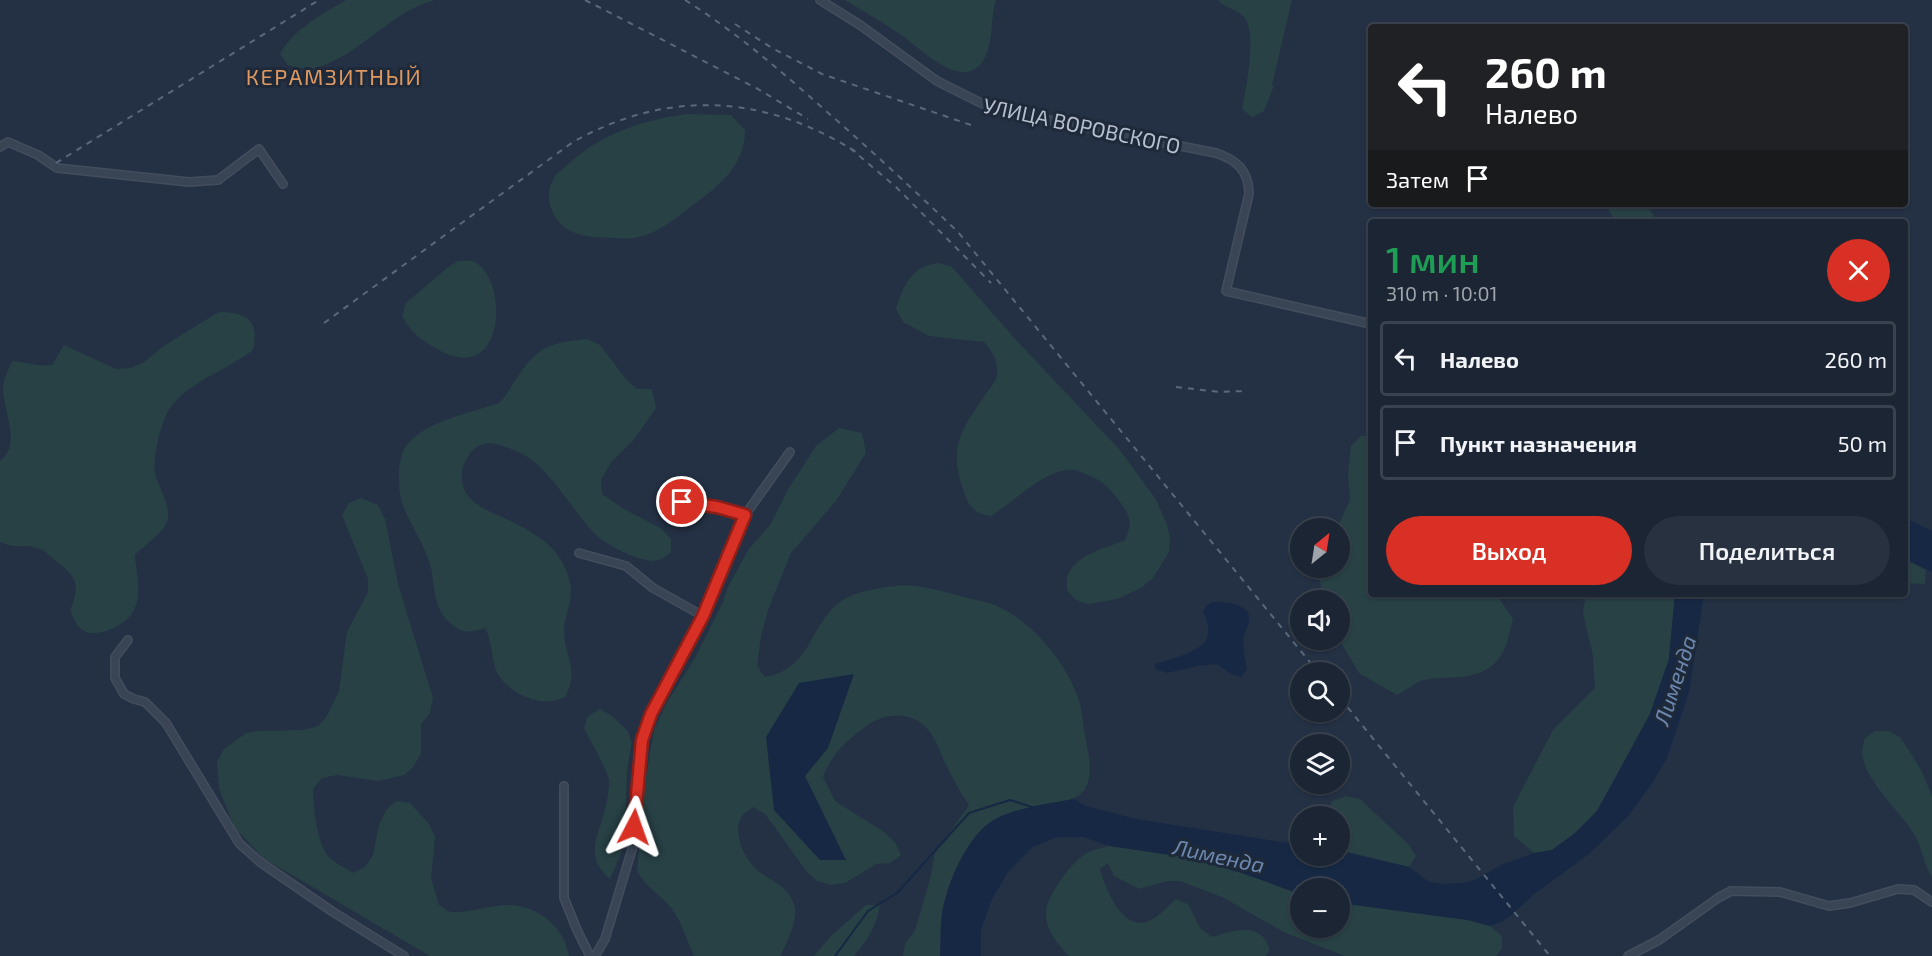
<!DOCTYPE html>
<html lang="ru">
<head>
<meta charset="utf-8">
<style>
	body { margin:0; font-family:"Exo 2",sans-serif; background:#28313f; color:#f1f3f6; height:100vh; display:flex; flex-direction:column; font-size:22px; white-space:nowrap }
	* { box-sizing:border-box; margin:0 }
	p { font-size:20px; color:#a0a5ac }
	.icon { flex:none; width:33px; height:33px; fill:none; stroke:currentColor; stroke-width:2; stroke-linecap:round; stroke-linejoin:round }
	.map { position:relative; flex:1; overflow:hidden }
	.sheet { position:absolute; left:1368px; top:219px; width:540px; height:378px; display:flex; flex-direction:column; background:#1b2533; border-radius:6px; box-shadow:0 2px 4px #0004,0 0 0 2px #39424e }
	.sheet>* { flex:none }
	.banner { position:absolute; left:1368px; top:24px; width:540px; height:183px; border-radius:6px; box-shadow:0 2px 4px #0004,0 0 0 2px #39424e; background:#202124; color:#fff; overflow:hidden }
	.needle { width:39px; rotate:30deg }
	.buttons { position:absolute; left:1290px; top:518px; display:grid; gap:12px }
	.buttons a { display:grid; place-items:center; width:60px; height:60px; border-radius:50%; background:#1b2533; box-shadow:0 2px 4px #0004,0 0 0 2px #39424e; font-size:30px }
	.pin { position:absolute; display:grid; place-items:center; width:51px; height:51px; color:#fff; margin:-26px; border:3px solid #fff; border-radius:50%; box-shadow:0 2px 6px #0007 }
	.me { position:absolute; width:66px; margin:-33px; rotate:4deg; stroke-linejoin:round; filter:drop-shadow(0 0 4px #0008) }
	.turn { display:flex; align-items:center; gap:21px; height:126px; padding:0 18px; font-size:27px }
	.turn .icon { width:78px; height:78px; stroke-width:2.5 }
	.turn b { display:block; font-size:42px; line-height:51px }
	.then { display:flex; align-items:center; height:57px; padding:0 18px; background:#0003; gap:12px; font-size:22px }
	.round { display:grid; place-items:center; flex:none; width:63px; height:63px; border-radius:32px; background:#28313f }
	.overview { display:flex; align-items:center; justify-content:space-between; height:102px; padding:0 18px }
	h1 { font-size:36px; font-weight:600; line-height:45px; color:#1e9e55 }
	.action { display:flex; gap:12px; margin-top:auto; padding:12px 18px }
	.action a { flex:1; height:69px; border-radius:36px; background:#d93025; color:#fff; font-size:24px; font-weight:600; line-height:69px; text-align:center }
	.action a+a { background:#28313f; color:#f1f3f6 }
	ul { padding:0; list-style:none }
	li { display:flex; align-items:center; gap:18px; height:75px; margin:0 12px 9px; padding:0 6px; border:3px solid #39424e; border-radius:6px }
	li div { flex:1 }
	li b { display:block; font-size:22px }
	li em { font-style:normal }
	.map>svg:first-child { display:block }
	.green { fill:#274145 }
	.water { fill:#162844 }
	.lines { fill:none; stroke-linecap:round; stroke-linejoin:round }
	.stream { stroke:#162844; stroke-width:2 }
	.minor-casing { stroke:#434d5d; stroke-width:10 }
	.minor { stroke:#394454; stroke-width:7 }
	.rail { stroke:#5b677b; stroke-width:2; stroke-dasharray:6 6; stroke-linecap:butt }
	.route-casing { stroke:#8d1f18; stroke-width:15 }
	.route { stroke:#d93025; stroke-width:10 }
	.labels { text-anchor:middle; dominant-baseline:central; stroke-width:6; stroke-linejoin:round; paint-order:stroke }
	.street-label { font-size:21px; fill:#b6bfcd; stroke:#1e2939 }
	.neighbourhood-label { font-size:22px; letter-spacing:1.5px; fill:#df9960; stroke:#1e2939 }
	.water-label { font-size:22px; font-style:italic; fill:#6d88af; stroke:#1e2939 }
</style>
</head>
<body>
<div class="map">
<svg width="1932" height="956" viewBox="0 0 1932 956">
	<rect width="100%" height="100%" fill="#243144"/>
	<g class="green">
		<path d="M 346,0 L 435,0 C 390,11 359,57 315,68 C 305,70 296,67 288,65 L 280,54 C 294,29 322,14 346,0 Z"/>
		<path d="M 845,0 L 996,0 C 990,19 994,41 984,59 C 964,95 919,47 900,34 C 882,22 863,11 845,0 Z"/>
		<path d="M 1219,0 L 1292,0 L 1272,85 L 1274,86 L 1264,111 L 1252,117 L 1242,109 C 1246,88 1257,37 1245,18 C 1240,12 1227,7 1220,3 Z"/>
		<path d="M 687,114 L 731,115 L 745,130 C 745,163 722,184 697,202 C 677,217 659,234 634,238 C 627,239 619,238 611,238 C 586,237 561,236 551,208 C 548,200 548,190 552,182 C 554,175 562,170 567,165 C 601,134 642,120 687,114 Z"/>
		<path d="M 1605,204 L 1646,204 L 1658,222 L 1616,222 Z"/>
		<path d="M 458,261 C 462,261 469,260 472,261 C 510,275 507,388 439,350 C 422,341 411,333 402,316 L 406,303 L 447,268 Z"/>
		<path d="M 939,263 L 952,267 L 1017,341 L 1119,449 L 1155,498 L 1167,524 L 1170,538 L 1169,552 L 1153,578 L 1141,588 L 1117,599 L 1088,604 L 1076,600 L 1067,590 C 1067,586 1066,579 1068,575 C 1076,554 1106,548 1125,540 C 1134,520 1129,514 1117,498 C 1109,487 1101,480 1088,475 C 1084,474 1079,471 1075,470 C 1047,466 1014,503 990,516 C 972,512 969,507 963,489 C 948,447 962,429 985,395 C 989,389 996,382 997,375 C 999,362 992,351 984,342 L 929,336 L 903,322 L 896,309 C 904,285 911,266 939,263 Z"/>
		<path d="M 219,312 C 247,312 260,321 253,350 C 227,370 195,379 173,404 C 162,416 152,457 155,474 C 159,490 175,510 165,526 C 157,537 144,546 135,555 C 136,571 142,595 134,610 C 128,624 101,637 86,632 C 77,628 73,618 70,610 C 82,583 75,575 53,559 C 49,555 43,549 37,548 C 24,544 14,549 0,542 L 0,461 C 22,445 3,410 3,388 C 3,380 9,369 12,361 C 26,362 38,367 52,365 L 64,345 L 116,369 L 130,368 L 143,363 L 165,345 Z"/>
		<path d="M 587,339 L 600,345 L 626,379 L 637,389 L 652,389 L 656,408 L 632,442 L 612,461 L 601,480 L 602,494 L 624,509 L 662,529 L 671,539 L 671,552 C 667,555 663,559 659,560 C 645,565 608,546 597,536 C 572,512 549,464 516,451 C 505,447 493,440 481,445 C 465,451 457,476 465,491 C 471,503 486,510 497,515 C 529,529 563,545 570,583 C 574,600 564,615 564,632 C 565,659 580,669 565,697 C 560,699 556,701 551,701 C 531,704 503,688 496,670 C 491,656 493,643 485,628 C 469,633 461,634 448,621 C 431,604 436,582 429,561 C 422,540 407,520 401,499 C 398,486 398,466 402,454 C 413,426 458,416 483,408 C 488,406 496,405 500,402 C 506,397 511,386 516,379 C 538,346 549,343 587,339 Z"/>
		<path d="M 839,428 L 862,433 L 866,453 L 836,501 L 791,553 L 769,607 L 761,636 L 757,666 L 765,677 C 814,668 808,623 843,600 C 857,591 878,588 895,586 C 911,583 941,591 957,595 C 970,599 985,601 997,606 C 1034,623 1066,662 1079,700 C 1082,711 1083,724 1085,736 C 1088,752 1094,773 1085,789 C 1077,801 1061,801 1048,804 C 1030,808 1008,811 992,821 C 966,839 946,884 942,915 C 940,929 941,943 940,956 L 903,956 L 905,944 L 915,930 L 930,879 L 935,853 L 969,805 C 960,792 953,779 946,765 C 941,754 937,741 929,731 C 913,710 883,712 864,728 C 846,741 831,755 823,777 L 835,801 L 884,832 L 895,842 L 901,855 L 890,863 L 876,864 L 845,883 L 831,885 L 817,881 L 807,872 L 765,814 L 753,807 C 750,810 744,813 742,816 C 732,831 743,855 754,867 C 767,881 786,882 794,904 C 799,919 787,943 780,956 L 694,956 C 687,941 682,922 672,909 C 661,895 645,887 637,871 L 644,788 L 654,730 L 666,704 L 695,658 L 723,602 L 728,587 L 748,550 L 770,525 L 789,488 L 816,446 Z"/>
		<path d="M 1361,436 L 1371,436 L 1371,594 L 1496,594 L 1513,619 C 1506,649 1502,669 1468,676 C 1453,679 1436,676 1421,681 C 1413,684 1405,691 1397,695 L 1359,673 L 1339,639 L 1340,600 L 1323,600 L 1320,580 L 1324,567 L 1340,567 L 1340,528 L 1337,528 L 1350,500 L 1348,473 L 1351,446 Z"/>
		<path d="M 361,498 L 378,505 L 385,519 L 398,584 L 433,698 L 430,713 L 421,724 L 421,753 L 414,766 L 404,775 L 378,781 L 337,775 L 322,778 L 313,789 C 313,807 317,844 329,857 C 335,863 345,868 353,873 L 365,867 L 373,855 L 379,825 L 386,810 L 396,801 L 410,803 L 429,824 L 435,837 L 431,878 L 439,905 C 442,907 447,911 451,912 C 463,914 492,905 507,905 C 537,905 564,926 569,956 L 430,956 L 263,858 L 234,827 L 219,788 L 217,762 L 224,749 L 246,733 L 260,731 L 303,730 L 318,726 L 327,716 L 339,691 L 347,632 L 368,592 L 368,579 L 342,515 L 349,503 Z"/>
		<path d="M 1905,559 L 1926,570 L 1925,584 L 1905,583 Z"/>
		<path d="M 1586,594 L 1675,594 L 1669,659 L 1650,714 L 1615,781 L 1597,811 L 1575,833 L 1552,850 L 1534,853 L 1514,836 L 1513,807 L 1553,730 L 1595,688 L 1593,656 L 1583,613 Z"/>
		<path d="M 600,709 L 612,716 L 627,730 L 632,742 L 627,769 L 626,811 L 621,853 L 610,879 C 578,852 606,827 608,793 C 608,789 610,783 609,779 C 606,768 590,740 584,728 L 588,716 Z"/>
		<path d="M 1875,731 L 1889,731 L 1901,738 L 1921,770 L 1932,796 L 1932,877 C 1923,863 1922,847 1914,834 C 1900,810 1864,781 1862,752 C 1862,748 1864,743 1864,739 Z"/>
		<path d="M 1346,796 L 1360,799 L 1408,844 L 1416,856 L 1409,867 L 1340,850 L 1340,816 L 1320,816 L 1333,801 Z"/>
		<path d="M 1110,846 L 1184,857 L 1242,873 L 1300,894 L 1300,927 L 1340,927 L 1340,903 L 1468,920 L 1490,926 L 1502,936 L 1502,949 L 1496,956 L 1345,956 L 1286,933 L 1222,897 L 1180,881 L 1167,881 L 1139,889 L 1114,876 L 1108,863 L 1100,869 C 1105,887 1121,929 1146,922 C 1158,918 1167,907 1176,899 L 1188,904 L 1200,928 L 1212,937 C 1227,933 1249,923 1263,937 C 1266,939 1268,946 1270,950 L 1265,956 L 1069,956 C 1058,944 1045,930 1046,912 C 1047,896 1070,864 1084,855 C 1090,850 1102,848 1110,846 Z"/>
		<path d="M 866,905 L 880,905 C 877,925 867,941 854,956 L 814,956 L 831,936 Z"/>
	</g>
	<g class="water">
		<path d="M 1907,519 L 1932,531 L 1932,572 L 1905,559 L 1905,520 Z"/>
		<path d="M 1675,594 L 1704,594 L 1689,692 L 1667,758 L 1653,782 L 1628,816 L 1589,854 L 1534,894 L 1514,913 L 1503,921 L 1490,926 L 1468,920 L 1340,903 L 1340,888 L 1300,888 L 1300,894 L 1242,873 L 1184,857 L 1110,846 L 1084,837 L 1057,837 L 1033,847 L 1008,872 L 991,901 L 981,930 L 981,956 L 940,956 C 941,942 940,928 942,914 C 947,884 967,835 994,820 C 1018,807 1048,804 1074,799 L 1086,806 L 1136,819 L 1300,845 L 1300,855 L 1340,855 L 1340,851 L 1409,867 L 1429,882 L 1442,884 L 1463,883 L 1477,879 L 1501,865 L 1534,853 L 1552,850 L 1575,833 L 1597,811 L 1650,714 L 1669,659 Z"/>
		<path d="M 1213,602 C 1225,602 1253,603 1249,622 C 1248,627 1245,631 1244,636 C 1242,647 1245,657 1247,669 L 1241,677 L 1231,674 L 1217,664 L 1197,666 L 1167,673 L 1155,669 L 1155,664 C 1170,659 1206,652 1208,634 C 1209,626 1206,618 1203,611 L 1207,605 Z"/>
		<path d="M 854,674 L 828,748 L 805,776 L 846,860 L 820,860 L 774,810 L 766,737 L 799,683 Z"/>
	</g>
	<g class="lines">
		<path class="stream" d="M 835,956 L 868,911 L 897,893 L 969,813 L 1010,800 L 1035,808"/>
		<defs>
			<g id="minor">
				<path d="M 820,0 L 860,25 L 937,81 L 993,109 L 1216,153 C 1237,160 1249,171 1249,194 L 1226,291 L 1371,324"/>
				<path d="M 0,147 L 8,142 L 38,155 L 57,168 L 189,182 L 218,180 L 259,149 L 283,184"/>
				<path d="M 682,502 L 717,507 L 745,515"/>
				<path d="M 579,553 L 626,566 L 653,588 L 703,616"/>
				<path d="M 128,640 L 115,657 L 115,678 L 124,694 L 134,699 L 145,702 L 166,723 L 239,843 L 260,862 L 333,912 L 404,956"/>
				<path d="M 564,786 L 564,898 L 577,930 L 590,956"/>
				<path d="M 595,956 L 605,939 L 633,846 L 642,740 L 650,714 L 703,616 L 745,515 L 790,452"/>
				<path d="M 1628,956 L 1659,940 L 1718,898 L 1731,891 L 1780,892 L 1829,906 L 1850,903 L 1898,889 L 1914,890 L 1932,902"/>
			</g>
		</defs>
		<use href="#minor" class="minor-casing"/>
		<use href="#minor" class="minor"/>
		<g class="rail">
			<path d="M 585,0 L 758,89 L 808,119"/>
			<path d="M 685,0 C 736,32 781,71 826,111 C 871,150 915,191 958,232 L 1318,672"/>
			<path d="M 735,24 L 772,48 L 822,74 L 971,125"/>
			<path d="M 850,148 L 896,187 L 991,283"/>
			<path d="M 56,163 L 319,0"/>
			<path d="M 324,323 L 573,142 C 667,89 765,94 856,152"/>
			<path d="M 1176,387 L 1220,392 L 1245,391"/>
			<path d="M 1340,698 L 1550,956"/>
		</g>
	</g>
	<g class="lines">
		<defs>
			<path id="route" d="M 634,827 L 642,740 L 651,714 L 703,616 L 745,515 L 717,507 L 682,502"/>
		</defs>
		<use href="#route" class="route-casing"/>
		<use href="#route" class="route"/>
	</g>
	<g class="labels">
		<g class="street-label">
			<text transform="translate(1082 125) rotate(12)">УЛИЦА ВОРОВСКОГО</text>
		</g>
		<g class="neighbourhood-label">
			<text x="334" y="76">КЕРАМЗИТНЫЙ</text>
		</g>
		<g class="water-label">
			<text transform="translate(1674 680) rotate(-72)">Лименда</text>
			<text transform="translate(1219 855) rotate(12)">Лименда</text>
		</g>
	</g>
</svg>
<div class="buttons">
<a><svg class="needle" viewBox="-14 -14 28 28"><path d="M0-13l5 13h-10z" fill="#e53935"/><path d="M0 13l5-13h-10z" fill="#a0a5ac"/></svg></a>
<a><svg class="icon" aria-label="sound" viewBox="0 0 24 24"><path d="M4 9h4l5-4v14l-5-4H4zM17 9q2 3 0 6"/></svg></a>
<a><svg class="icon" aria-label="search" viewBox="0 0 24 24"><circle cx="10" cy="10" r="6"/><path d="M15 15l6 6"/></svg></a>
<a><svg class="icon" aria-label="layers" viewBox="0 0 24 24"><path d="M12 4l9 5-9 5-9-5zM3 14l9 5 9-5"/></svg></a>
<a>+</a>
<a>−</a>
</div>
<div class="pin" style="left:682px;top:502px;background:#d93025"><svg class="icon" aria-label="arrive" viewBox="0 0 24 24"><path d="M6 21V4h12l-3 4 3 4H6"/></svg></div>
<svg class="me" style="left:634px;top:827px" viewBox="-20 -20 40 40"><path d="M0-17L14 15 0 8-14 15z" fill="#d93025" stroke="#fff" stroke-width="4"/></svg>
<div class="banner">
<div class="turn"><svg class="icon" aria-label="left" viewBox="0 0 24 24"><path d="M17 20v-9H6M10 6l-5 5 5 5"/></svg><div><b>260 m</b>Налево</div></div>
<div class="then">Затем<svg class="icon" aria-label="arrive" viewBox="0 0 24 24"><path d="M6 21V4h12l-3 4 3 4H6"/></svg></div>
</div>
<section class="sheet">
<div class="overview"><div><h1>1 мин</h1><p>310 m · 10:01</p></div><a class="round" style="background:#d93025;color:#fff"><svg class="icon" aria-label="close" viewBox="0 0 24 24"><path d="M6 6l12 12M18 6L6 18"/></svg></a></div>
<ul>
<li><svg class="icon" aria-label="left" viewBox="0 0 24 24"><path d="M17 20v-9H6M10 6l-5 5 5 5"/></svg><div><b>Налево</b></div><em>260 m</em></li>
<li><svg class="icon" aria-label="arrive" viewBox="0 0 24 24"><path d="M6 21V4h12l-3 4 3 4H6"/></svg><div><b>Пункт назначения</b></div><em>50 m</em></li>
</ul>
<div class="action"><a>Выход</a><a>Поделиться</a></div>
</section>
</div>
</body>
</html>
